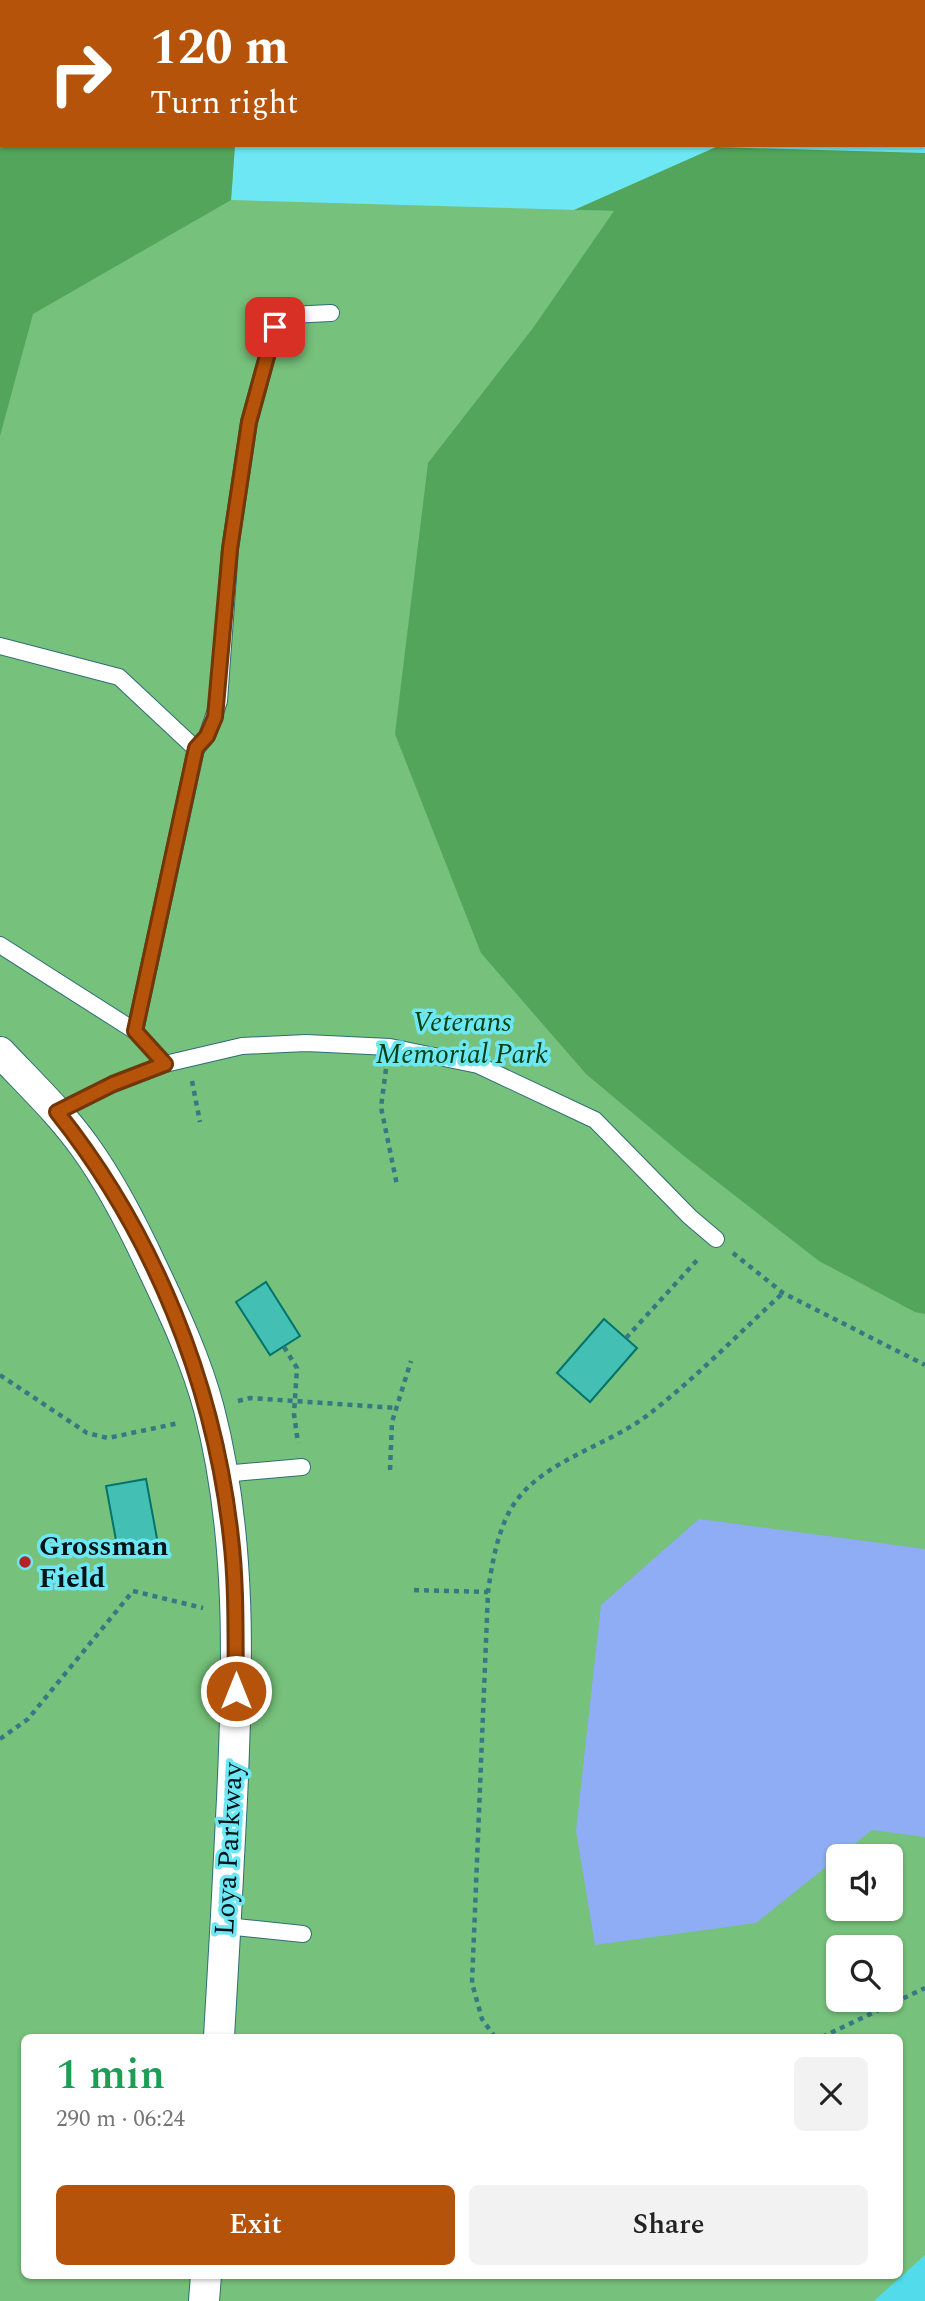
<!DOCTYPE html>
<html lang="en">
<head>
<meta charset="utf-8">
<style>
	body { margin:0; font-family:Spectral,serif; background:#f2f2f2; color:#222; height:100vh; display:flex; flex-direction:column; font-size:26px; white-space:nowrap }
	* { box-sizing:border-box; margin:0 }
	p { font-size:23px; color:#767676 }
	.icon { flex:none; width:38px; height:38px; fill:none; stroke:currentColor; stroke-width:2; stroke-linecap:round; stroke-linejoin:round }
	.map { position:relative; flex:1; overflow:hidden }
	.sheet { position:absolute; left:21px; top:2034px; width:882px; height:245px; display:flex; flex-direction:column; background:#fff; border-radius:10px; box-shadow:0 2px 5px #0004 }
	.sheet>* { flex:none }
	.banner { position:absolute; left:0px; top:0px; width:926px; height:147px; box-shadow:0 2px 5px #0004; background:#b45309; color:#fff; overflow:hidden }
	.fabs { position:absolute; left:826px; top:1844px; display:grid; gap:14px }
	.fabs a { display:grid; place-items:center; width:77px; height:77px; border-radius:10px; background:#fff; box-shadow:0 2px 5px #0004; font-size:35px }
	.pin { position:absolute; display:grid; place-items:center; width:60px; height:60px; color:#fff; margin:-30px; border-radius:14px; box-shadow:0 4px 10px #0006 }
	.me { position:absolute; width:77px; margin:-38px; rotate:0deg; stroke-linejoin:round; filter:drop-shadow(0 0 5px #0008) }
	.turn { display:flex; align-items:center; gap:24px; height:147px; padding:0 35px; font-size:32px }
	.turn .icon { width:91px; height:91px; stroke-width:2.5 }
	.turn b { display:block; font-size:49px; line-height:60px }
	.round { display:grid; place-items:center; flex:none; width:74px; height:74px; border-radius:10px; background:#f2f2f2 }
	.summary { display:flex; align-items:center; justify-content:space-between; height:119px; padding:0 35px }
	h1 { font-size:42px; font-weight:600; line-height:52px; color:#1e9e55 }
	.button { display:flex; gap:14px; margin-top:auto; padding:14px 35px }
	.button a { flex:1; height:80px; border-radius:10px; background:#b45309; color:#fff; font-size:28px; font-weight:600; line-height:80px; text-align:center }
	.button a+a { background:#f2f2f2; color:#222 }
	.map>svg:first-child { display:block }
	.built { fill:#51dbeb }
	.green { fill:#76c17b; fill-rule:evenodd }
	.forest { fill:#53a55b }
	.water { fill:#8eadf4 }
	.building { fill:#43c0b3; stroke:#02746b; stroke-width:2 }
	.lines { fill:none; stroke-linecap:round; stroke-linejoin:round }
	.service-casing { stroke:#2e6e76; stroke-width:18 }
	.minor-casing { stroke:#2e6e76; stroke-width:32 }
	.path { stroke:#357a83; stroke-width:4.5; stroke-dasharray:5 5; stroke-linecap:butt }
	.service { stroke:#fff; stroke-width:16 }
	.minor { stroke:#fff; stroke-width:30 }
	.route-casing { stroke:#753606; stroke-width:18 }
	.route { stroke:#b45309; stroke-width:12 }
	.poi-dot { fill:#b42427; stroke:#6ee7f5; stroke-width:2.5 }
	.labels { text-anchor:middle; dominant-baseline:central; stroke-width:7; stroke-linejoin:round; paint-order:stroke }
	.park-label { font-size:28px; font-style:italic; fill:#01400f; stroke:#6ee7f5 }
	.poi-label { font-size:28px; font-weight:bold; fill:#001417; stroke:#6ee7f5; text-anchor:start }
	.street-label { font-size:28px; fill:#001417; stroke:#6ee7f5 }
</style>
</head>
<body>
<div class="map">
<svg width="925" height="2301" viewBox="0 0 925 2301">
	<rect width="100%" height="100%" fill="#6ee7f5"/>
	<path class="built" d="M 925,2255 L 925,2301 L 874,2301 Z"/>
	<g class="green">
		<path d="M 0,0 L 244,2 L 2,2 L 2,145 L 235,145 L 231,200 L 925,220 L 925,2255 L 874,2301 L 0,2301 ZM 838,1857 L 891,1857 L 891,1909 L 838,1909 ZM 838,1948 L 891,1948 L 891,2000 L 838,2000 ZM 24,2037 L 900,2037 L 900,2275 L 24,2275 Z"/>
		<path d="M 638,0 L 925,0 L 925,43 L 924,2 Z"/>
	</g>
	<g class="forest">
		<path d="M 0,0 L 289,0 L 2,2 L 2,145 L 235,145 L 231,200 L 33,314 L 0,436 Z"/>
		<path d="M 716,147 L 925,153 L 925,1314 L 915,1312 L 819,1261 L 684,1156 L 586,1074 L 481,953 L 395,734 L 428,463 L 533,328 L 614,211 L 574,210 Z"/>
	</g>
	<path class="water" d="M 699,1519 L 925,1549 L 925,1837 L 872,1830 L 756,1923 L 595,1945 L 576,1831 L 601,1605 Z"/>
	<g class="building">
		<path d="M 266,1282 L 300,1336 L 270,1355 L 236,1302 Z"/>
		<path d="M 604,1319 L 637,1348 L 590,1402 L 557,1373 Z"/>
		<path d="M 146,1479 L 158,1544 L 118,1551 L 106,1486 Z"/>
	</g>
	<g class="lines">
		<defs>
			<g id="service">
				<path d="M 0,646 L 119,677 L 196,749 L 135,1031"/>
				<path d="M 196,749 L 207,736 L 219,701 L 230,549 L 249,422 L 275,327 L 289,315 L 331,313"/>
				<path d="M 0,945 L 135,1031 L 165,1064"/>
				<path d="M 57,1112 L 113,1084 L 165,1064 L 242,1046 L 306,1043 L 390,1047 L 478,1065 L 595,1120 L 690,1217 L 716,1239"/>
				<path d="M 223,1474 L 302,1467"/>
				<path d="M 226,1926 L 303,1934"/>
			</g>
			<g id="minor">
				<path d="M 0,1052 C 29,1083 60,1112 85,1147 C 111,1183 133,1226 152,1267 C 174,1313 196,1360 209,1409 C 242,1536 238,1669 232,1799 C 228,1878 224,1958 219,2037"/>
				<path d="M 204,2301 L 206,2275"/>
			</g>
		</defs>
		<use href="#service" class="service-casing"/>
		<use href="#minor" class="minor-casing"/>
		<g class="path">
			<path d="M 386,1069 L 381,1107 L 397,1185"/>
			<path d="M 192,1081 L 200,1122"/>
			<path d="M 733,1253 L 783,1293 L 925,1365"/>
			<path d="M 626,1338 L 699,1258"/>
			<path d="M 284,1347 L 297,1368 L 294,1414 L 298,1443"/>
			<path d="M 0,1375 L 87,1433 L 108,1438 L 179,1423"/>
			<path d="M 238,1401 L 250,1398 L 397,1408"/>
			<path d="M 390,1470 L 392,1422 L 411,1361"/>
			<path d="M 414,1590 L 488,1592"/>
			<path d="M 0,1739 L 28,1719 L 133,1591 L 203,1608"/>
			<path d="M 495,2037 L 482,2019 L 472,1983 L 488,1592 C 492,1563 498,1526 516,1501 C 547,1459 608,1446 649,1414 C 696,1378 739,1333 783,1293"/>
			<path d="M 822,2037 L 925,1988"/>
		</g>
		<use href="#service" class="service"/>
		<use href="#minor" class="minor"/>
	</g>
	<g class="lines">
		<defs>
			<path id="route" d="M 236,1691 C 235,1640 237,1589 231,1538 C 214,1383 154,1234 57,1112 L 113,1084 L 165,1064 L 135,1031 L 196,748 L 207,736 L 215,717 L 230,549 L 249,422 L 275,327"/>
		</defs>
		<use href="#route" class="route-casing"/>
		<use href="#route" class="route"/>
	</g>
	<circle class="poi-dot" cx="25" cy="1562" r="7"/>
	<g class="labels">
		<g class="park-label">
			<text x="462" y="1022">Veterans<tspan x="462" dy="32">Memorial Park</tspan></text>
		</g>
		<g class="poi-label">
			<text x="39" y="1546">Grossman<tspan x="39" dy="32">Field</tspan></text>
		</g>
		<g class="street-label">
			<text transform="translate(229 1849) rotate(-87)">Loya Parkway</text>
		</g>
	</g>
</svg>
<div class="fabs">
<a><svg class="icon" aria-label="sound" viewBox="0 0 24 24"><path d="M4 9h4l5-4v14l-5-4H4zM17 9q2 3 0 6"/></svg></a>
<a><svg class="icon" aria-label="search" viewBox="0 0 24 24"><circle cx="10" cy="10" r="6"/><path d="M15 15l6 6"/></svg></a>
</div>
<div class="pin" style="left:275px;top:327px;background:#d93025"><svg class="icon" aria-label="arrive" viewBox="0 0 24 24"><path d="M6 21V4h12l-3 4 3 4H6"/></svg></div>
<svg class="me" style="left:236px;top:1691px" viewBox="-20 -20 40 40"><circle r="17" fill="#b45309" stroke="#fff" stroke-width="3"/><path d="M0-11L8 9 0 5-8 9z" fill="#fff"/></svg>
<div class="banner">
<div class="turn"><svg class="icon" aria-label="right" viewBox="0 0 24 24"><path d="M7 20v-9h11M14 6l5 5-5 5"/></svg><div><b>120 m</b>Turn right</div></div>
</div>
<section class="sheet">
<div class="summary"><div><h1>1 min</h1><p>290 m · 06:24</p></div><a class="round"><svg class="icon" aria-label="close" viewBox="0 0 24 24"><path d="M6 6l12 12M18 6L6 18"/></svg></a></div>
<div class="button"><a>Exit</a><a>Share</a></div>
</section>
</div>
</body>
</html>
